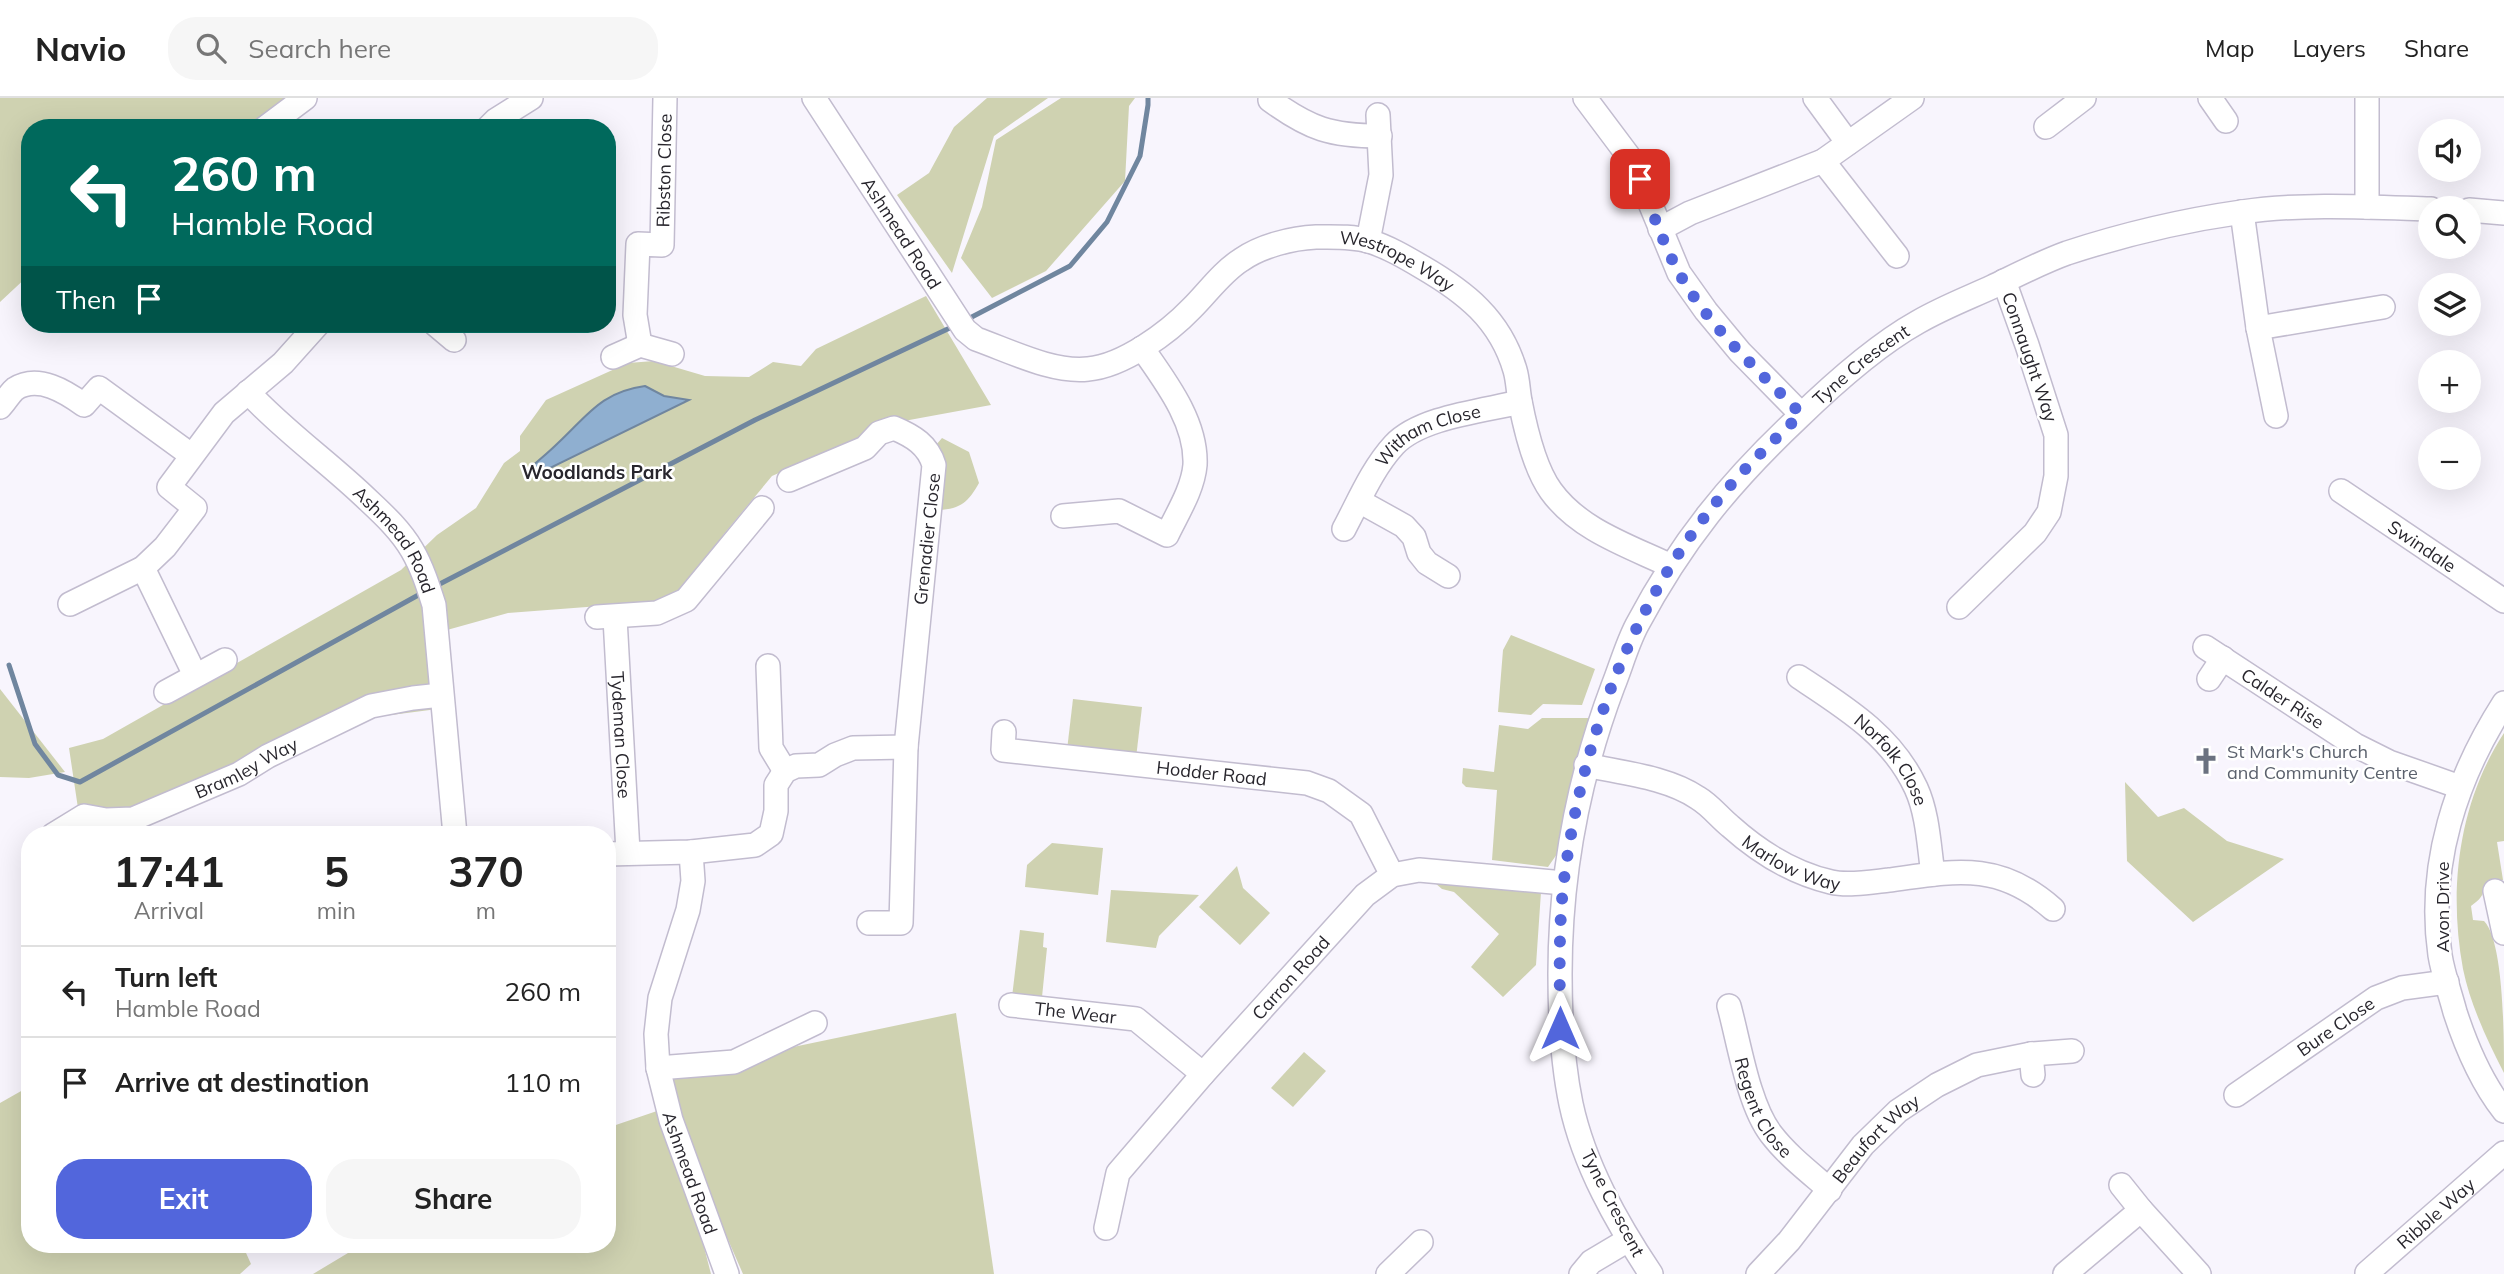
<!DOCTYPE html>
<html lang="en">
<head>
<meta charset="utf-8">
<style>
	body { margin:0; font-family:Mulish,sans-serif; background:#f6f6f6; color:#222; height:100vh; display:flex; flex-direction:column; font-size:26px; white-space:nowrap }
	* { box-sizing:border-box; margin:0 }
	p { font-size:23px; color:#767676 }
	.icon { flex:none; width:38px; height:38px; fill:none; stroke:currentColor; stroke-width:2; stroke-linecap:round; stroke-linejoin:round }
	.map { position:relative; flex:1; overflow:hidden }
	.side { position:absolute; left:21px; top:728px; width:595px; height:427px; display:flex; flex-direction:column; background:#fff; border-radius:28px; box-shadow:0 7px 28px #0002 }
	.side>* { flex:none }
	.guide { position:absolute; left:21px; top:21px; width:595px; height:214px; border-radius:28px; box-shadow:0 7px 28px #0002; background:#00695c; color:#fff; overflow:hidden }
	.controls { position:absolute; left:2418px; top:21px; display:grid; gap:14px }
	.controls a { display:grid; place-items:center; width:63px; height:63px; border-radius:50%; background:#fff; box-shadow:0 7px 28px #0002; font-size:35px }
	.pin { position:absolute; display:grid; place-items:center; width:60px; height:60px; color:#fff; margin:-30px; border-radius:14px; box-shadow:0 4px 10px #0006 }
	.me { position:absolute; width:77px; margin:-38px; rotate:0deg; stroke-linejoin:round; filter:drop-shadow(0 0 5px #0008) }
	.turn { display:flex; align-items:center; gap:24px; height:147px; padding:0 35px; font-size:32px }
	.turn .icon { width:91px; height:91px; stroke-width:2.5 }
	.turn b { display:block; font-size:49px; line-height:60px }
	.then { display:flex; align-items:center; height:66px; padding:0 35px; background:#0003; gap:14px; font-size:26px }
	.eta { display:flex; justify-content:space-evenly; align-items:center; height:119px; text-align:center }
	.eta b { font-size:42px; font-weight:700; line-height:49px }
	.cta { display:flex; gap:14px; margin-top:auto; padding:14px 35px }
	.cta a { flex:1; height:80px; border-radius:28px; background:#5266dc; color:#fff; font-size:28px; font-weight:700; line-height:80px; text-align:center }
	.cta a+a { background:#f6f6f6; color:#222 }
	ul { padding:0; list-style:none }
	li { display:flex; align-items:center; gap:21px; height:91px; padding:0 35px; border-top:2px solid #e0e0e0 }
	li div { flex:1 }
	li b { display:block; font-size:26px }
	li em { font-style:normal }
	header { display:flex; align-items:center; gap:42px; box-sizing:border-box; height:98px; padding:0 35px; background:#fff; border-bottom:2px solid #e0e0e0 }
	header strong { font-size:33px }
	nav { display:flex; gap:38px; margin-inline-start:auto; font-size:24px }
	.search { width:490px; height:63px; background:#f6f6f6; display:flex; align-items:center; gap:18px; box-sizing:border-box; padding:0 24px; border-radius:28px; color:#767676; font-size:26px }
	.map>svg:first-child { display:block }
	.green { fill:#cfd2b1 }
	.water { fill:#8fafd0; stroke:#70869f; stroke-width:2 }
	.lines { fill:none; stroke-linecap:round; stroke-linejoin:round }
	.stream { stroke:#70869f; stroke-width:5 }
	.minor-casing { stroke:#c2bccf; stroke-width:26 }
	.minor { stroke:#fff; stroke-width:23 }
	.route { stroke:#5266dc; stroke-width:12; stroke-dasharray:0 21.6 }
	.labels { text-anchor:middle; dominant-baseline:central; stroke-width:5; stroke-linejoin:round; paint-order:stroke }
	.street-label { font-size:18px; fill:#28262d; stroke:#fff }
	.worship-label { font-size:18px; fill:#5b616d; stroke:#fff; text-anchor:start }
	.neighbourhood-label { font-size:19px; font-weight:bold; fill:#28262d; stroke:#fff }
</style>
</head>
<body>
<header>
<strong>Navio</strong>
<div class="search"><svg class="icon" aria-label="search" viewBox="0 0 24 24"><circle cx="10" cy="10" r="6"/><path d="M15 15l6 6"/></svg>Search here</div>
<nav><a>Map</a><a>Layers</a><a>Share</a></nav>
</header>
<div class="map">
<svg width="2504" height="1176" viewBox="0 0 2504 1176">
	<rect width="100%" height="100%" fill="#f8f5fd"/>
	<g class="green">
		<path d="M 0,0 L 297,0 L 248,30 L 30,30 L 30,176 L 0,204 Z"/>
		<path d="M 987,0 L 1048,0 L 994,38 L 952,175 L 897,97 L 929,75 L 954,29 Z"/>
		<path d="M 1061,0 L 1135,0 L 1129,8 L 1125,83 L 1046,173 L 992,200 L 961,160 L 982,109 L 996,42 Z"/>
		<path d="M 926,198 L 991,307 L 893,325 L 772,378 L 724,436 L 690,486 L 659,509 L 613,507 L 508,515 L 447,532 L 453,609 L 368,620 L 132,733 L 82,737 L 69,650 L 103,641 L 401,472 L 437,437 L 476,410 L 504,365 L 520,353 L 520,338 L 546,302 L 628,265 L 654,263 L 705,278 L 749,279 L 773,264 L 801,268 L 816,251 Z"/>
		<path d="M 942,340 L 969,354 L 979,385 C 969,403 961,411 939,412 L 944,382 L 944,358 L 936,347 Z"/>
		<path d="M 1511,537 L 1595,571 L 1582,607 L 1543,606 L 1531,617 L 1498,614 L 1503,552 Z"/>
		<path d="M 0,591 L 65,674 L 29,680 L 0,679 Z"/>
		<path d="M 1073,601 L 1142,609 L 1136,660 L 1067,652 Z"/>
		<path d="M 1542,620 L 1590,620 L 1567,703 L 1557,756 L 1548,769 L 1492,762 L 1497,692 L 1466,689 L 1462,685 L 1463,670 L 1494,674 L 1499,627 L 1528,631 Z"/>
		<path d="M 2504,635 L 2504,743 L 2497,744 L 2503,782 L 2484,788 C 2484,798 2479,802 2471,808 L 2473,822 L 2484,823 C 2504,843 2504,941 2504,975 C 2488,944 2470,906 2463,871 C 2448,790 2459,704 2504,635 Z"/>
		<path d="M 2125,684 L 2158,719 L 2184,710 L 2227,743 L 2284,761 L 2193,824 L 2127,763 Z"/>
		<path d="M 1052,745 L 1103,750 L 1098,797 L 1025,789 L 1027,767 Z"/>
		<path d="M 1237,768 L 1243,790 L 1270,815 L 1240,847 L 1199,809 Z"/>
		<path d="M 1435,785 L 1541,794 L 1536,867 L 1503,899 L 1471,869 L 1499,836 L 1454,794 L 1442,791 Z"/>
		<path d="M 1111,792 L 1199,797 L 1159,838 L 1156,850 L 1106,844 Z"/>
		<path d="M 1020,832 L 1044,835 L 1043,849 L 1047,850 L 1042,899 L 1012,899 Z"/>
		<path d="M 956,915 L 994,1176 L 743,1176 L 705,1089 L 669,975 Z"/>
		<path d="M 1304,954 L 1326,973 L 1293,1009 L 1271,990 Z"/>
		<path d="M 30,988 L 30,1146 L 242,1146 L 251,1166 L 240,1176 L 0,1176 L 0,1005 Z"/>
		<path d="M 657,1013 L 703,1145 L 711,1176 L 313,1176 L 363,1146 L 607,1146 L 607,1030 Z"/>
	</g>
	<path class="water" d="M 645,288 L 664,298 L 689,302 L 540,375 L 529,371 C 539,362 549,354 558,345 C 588,317 601,294 645,288 Z"/>
	<g class="lines">
		<g class="stream">
			<path d="M 966,222 L 1070,168 L 1107,124 L 1140,58 L 1148,7 L 1148,0"/>
			<path d="M 434,489 L 755,322 L 954,228"/>
			<path d="M 9,567 L 35,646 L 58,677 L 80,684 L 422,495"/>
		</g>
		<defs>
			<g id="minor">
				<path id="s1" d="M 814,0 L 965,232 L 976,241 C 1010,253 1053,275 1088,271 C 1123,268 1168,235 1192,210 C 1208,194 1222,174 1241,162 C 1261,148 1292,140 1316,139 C 1334,139 1352,138 1369,143 C 1388,149 1405,159 1422,169 C 1465,194 1500,221 1515,272 C 1518,282 1518,293 1520,303 C 1525,329 1535,371 1551,393 C 1579,432 1629,448 1671,468"/>
				<path d="M 1585,0 L 1633,64 L 1679,175 L 1706,213 L 1740,254 L 1801,316"/>
				<path d="M 1815,0 L 1848,45"/>
				<path d="M 2210,0 L 2226,23"/>
				<path d="M 2367,0 L 2367,109"/>
				<path d="M 1270,2 C 1310,31 1331,38 1380,38"/>
				<path d="M 2046,29 L 2084,0"/>
				<path d="M 265,30 L 305,0"/>
				<path d="M 488,30 L 496,22 L 531,0"/>
				<path d="M 1823,63 L 1897,158"/>
				<path d="M 2469,112 L 2504,115"/>
				<path d="M 2242,114 L 2258,230 L 2276,318"/>
				<path d="M 1660,131 L 1690,115 L 1823,63 L 1912,0"/>
				<path d="M 1368,143 L 1381,77 L 1378,17"/>
				<path d="M 435,226 L 454,242"/>
				<path d="M 2258,230 L 2383,209"/>
				<path id="s2" d="M 640,247 L 635,217 L 638,146 L 662,147 L 665,0"/>
				<path d="M 613,259 L 640,247 L 672,256"/>
				<path id="s3" d="M 248,294 C 285,334 330,365 369,403 C 384,417 401,433 412,452 C 422,469 428,488 434,507 L 455,737"/>
				<path d="M 0,309 C 5,304 10,295 15,291 C 38,276 66,294 84,307 L 99,290 L 191,357"/>
				<path d="M 789,382 L 865,350 L 879,335 L 894,330 C 913,338 928,347 934,367 L 906,649 L 901,825 L 869,825"/>
				<path id="s4" d="M 2341,393 L 2504,503"/>
				<path d="M 1359,403 L 1404,428 L 1414,439 L 1419,455 L 1427,465 L 1448,478"/>
				<path d="M 1063,418 L 1119,413 L 1167,437 C 1177,416 1193,391 1195,367 C 1197,324 1165,283 1142,250"/>
				<path id="s5" d="M 1344,431 C 1359,403 1372,371 1394,347 C 1420,319 1483,313 1520,304"/>
				<path d="M 143,470 L 195,577"/>
				<path d="M 70,506 L 143,470 L 165,449 L 195,410 L 169,389 L 224,315 L 283,265 L 318,226"/>
				<path d="M 1959,509 L 2035,435 L 2049,414 L 2056,378 L 2056,337 L 2027,247 L 2004,183"/>
				<path d="M 597,519 L 657,515 L 686,502 L 762,410"/>
				<path id="s6" d="M 615,520 L 628,754"/>
				<path id="s7" d="M 2205,549 L 2355,647 L 2389,664 L 2460,689"/>
				<path d="M 768,568 L 771,650 L 785,673"/>
				<path id="s8" d="M 1799,579 C 1846,610 1892,638 1916,690 C 1928,716 1929,749 1933,776"/>
				<path d="M 2209,581 L 2223,560"/>
				<path d="M 166,594 L 225,562"/>
				<path d="M 2504,605 C 2456,680 2427,767 2440,857 C 2443,876 2450,895 2455,914 C 2466,948 2482,985 2504,1013"/>
				<path id="s9" d="M 1004,634 L 1003,652 L 1307,685 L 1329,693 L 1361,716 L 1392,777"/>
				<path id="s10" d="M 1586,667 C 1622,675 1667,679 1698,700 C 1710,707 1719,719 1730,728 C 1759,754 1792,775 1831,784 C 1848,788 1871,784 1889,782 C 1955,773 1999,763 2053,811"/>
				<path id="s11" d="M 53,737 L 84,718 L 106,722 L 133,721 L 239,676 L 268,658 L 371,608 L 413,600 L 441,597"/>
				<path id="s12" d="M 691,754 L 693,783 L 688,812 L 660,900 L 656,936 L 658,970 L 671,1022 L 727,1176"/>
				<path d="M 607,756 L 691,754 L 755,747 L 771,736 L 776,713 L 776,687 L 785,673 L 796,668 L 819,667 L 835,657 L 853,650 L 906,649"/>
				<path d="M 2495,793 L 2504,835"/>
				<path id="s13" d="M 1011,907 L 1136,921 L 1203,976"/>
				<path id="s14" d="M 1729,908 C 1739,944 1748,1006 1771,1036 C 1787,1057 1809,1074 1830,1092"/>
				<path d="M 2031,956 L 2033,977"/>
				<path d="M 658,970 L 734,964 L 815,925"/>
				<path id="s15" d="M 2236,997 L 2376,900 L 2402,890 L 2447,884"/>
				<path d="M 2121,1087 L 2141,1112 L 2199,1176"/>
				<path id="s16" d="M 1106,1130 L 1118,1075 L 1203,976 L 1365,797 L 1392,777 L 1419,772 L 1564,785"/>
				<path id="s17" d="M 2367,1175 L 2504,1055"/>
				<path d="M 1388,1176 L 1421,1144"/>
				<path d="M 1581,1176 L 1591,1164 L 1628,1142"/>
				<path id="s18" d="M 1651,1176 C 1617,1125 1584,1067 1571,1006 C 1562,963 1560,920 1560,876 C 1560,776 1578,681 1613,588 C 1621,568 1627,546 1637,527 C 1681,444 1729,385 1797,321 C 1832,287 1875,248 1918,224 C 1942,210 1968,200 1992,189 C 2017,177 2042,164 2067,155 C 2122,137 2186,122 2242,114 C 2304,105 2369,109 2431,111"/>
				<path id="s19" d="M 1758,1176 L 1789,1143 L 1863,1047 L 1898,1013 L 1937,987 L 1977,967 L 2031,956 L 2072,953"/>
				<path d="M 2065,1176 L 2141,1112"/>
			</g>
		</defs>
		<use href="#minor" class="minor-casing"/>
		<use href="#minor" class="minor"/>
	</g>
	<g class="lines">
		<path class="route" d="M 1560,930 C 1560,881 1558,831 1564,782 C 1581,650 1627,517 1710,412 C 1737,377 1769,347 1801,316 C 1758,272 1709,229 1679,175 C 1663,146 1652,112 1640,81"/>
	</g>
	<defs>
		<symbol id="church-bare" viewBox="-9 -9 18 18"><path d="M-1.2-6h2.4v3.5h3.3v2.4h-3.3V6h-2.4V-.1h-3.3v-2.4h3.3Z" fill="#6b7280" stroke="#fff" stroke-width="2.5" paint-order="stroke"/></symbol>
	</defs>
	<g fill-rule="evenodd">
		<use href="#church-bare" x="2187" y="644" width="38" height="38"/>
	</g>
	<g class="labels">
		<g class="street-label">
			<text stroke="none"><textPath href="#s2" startOffset="200">Ribston Close</textPath></text>
			<text stroke="none"><textPath href="#s1" startOffset="161">Ashmead Road</textPath></text>
			<text stroke="none"><textPath href="#s1" startOffset="765">Westrope Way</textPath></text>
			<text transform="translate(2030 259) rotate(71)">Connaught Way</text>
			<text stroke="none"><textPath href="#s18" startOffset="1026">Tyne Crescent</textPath></text>
			<text stroke="none"><textPath href="#s5" startOffset="133">Witham Close</textPath></text>
			<text transform="translate(927 441) rotate(-84)">Grenadier Close</text>
			<text stroke="none"><textPath href="#s3" startOffset="210">Ashmead Road</textPath></text>
			<text stroke="none"><textPath href="#s4" startOffset="98">Swindale</textPath></text>
			<text stroke="none"><textPath href="#s7" startOffset="93">Calder Rise</textPath></text>
			<text stroke="none"><textPath href="#s6" startOffset="117">Tydeman Close</textPath></text>
			<text stroke="none"><textPath href="#s8" startOffset="126">Norfolk Close</textPath></text>
			<text stroke="none"><textPath href="#s11" startOffset="210">Bramley Way</textPath></text>
			<text stroke="none"><textPath href="#s9" startOffset="228">Hodder Road</textPath></text>
			<text stroke="none"><textPath href="#s10" startOffset="233">Marlow Way</textPath></text>
			<text transform="translate(2442 809) rotate(-90)">Avon Drive</text>
			<text stroke="none"><textPath href="#s16" startOffset="317">Carron Road</textPath></text>
			<text stroke="none"><textPath href="#s13" startOffset="65">The Wear</textPath></text>
			<text stroke="none"><textPath href="#s15" startOffset="121">Bure Close</textPath></text>
			<text stroke="none"><textPath href="#s14" startOffset="108">Regent Close</textPath></text>
			<text stroke="none"><textPath href="#s19" startOffset="180">Beaufort Way</textPath></text>
			<text stroke="none"><textPath href="#s12" startOffset="331">Ashmead Road</textPath></text>
			<text transform="translate(1613 1105) rotate(63)">Tyne Crescent</text>
			<text stroke="none"><textPath href="#s17" startOffset="91">Ribble Way</textPath></text>
		</g>
		<g class="worship-label">
			<text x="2227" y="653">St Mark's Church<tspan x="2227" dy="21">and Community Centre</tspan></text>
		</g>
		<g class="neighbourhood-label">
			<text x="597" y="374">Woodlands Park</text>
		</g>
	</g>
</svg>
<div class="controls">
<a><svg class="icon" aria-label="sound" viewBox="0 0 24 24"><path d="M4 9h4l5-4v14l-5-4H4zM17 9q2 3 0 6"/></svg></a>
<a><svg class="icon" aria-label="search" viewBox="0 0 24 24"><circle cx="10" cy="10" r="6"/><path d="M15 15l6 6"/></svg></a>
<a><svg class="icon" aria-label="layers" viewBox="0 0 24 24"><path d="M12 4l9 5-9 5-9-5zM3 14l9 5 9-5"/></svg></a>
<a>+</a>
<a>−</a>
</div>
<div class="pin" style="left:1640px;top:81px;background:#d93025"><svg class="icon" aria-label="arrive" viewBox="0 0 24 24"><path d="M6 21V4h12l-3 4 3 4H6"/></svg></div>
<svg class="me" style="left:1560px;top:930px" viewBox="-20 -20 40 40"><path d="M0-17L14 15 0 8-14 15z" fill="#5266dc" stroke="#fff" stroke-width="4"/></svg>
<div class="guide">
<div class="turn"><svg class="icon" aria-label="left" viewBox="0 0 24 24"><path d="M17 20v-9H6M10 6l-5 5 5 5"/></svg><div><b>260 m</b>Hamble Road</div></div>
<div class="then">Then<svg class="icon" aria-label="arrive" viewBox="0 0 24 24"><path d="M6 21V4h12l-3 4 3 4H6"/></svg></div>
</div>
<section class="side">
<div class="eta">
<div><b>17:41</b><p>Arrival</p></div>
<div><b>5</b><p>min</p></div>
<div><b>370</b><p>m</p></div>
</div>
<ul>
<li><svg class="icon" aria-label="left" viewBox="0 0 24 24"><path d="M17 20v-9H6M10 6l-5 5 5 5"/></svg><div><b>Turn left</b><p>Hamble Road</p></div><em>260 m</em></li>
<li><svg class="icon" aria-label="arrive" viewBox="0 0 24 24"><path d="M6 21V4h12l-3 4 3 4H6"/></svg><div><b>Arrive at destination</b></div><em>110 m</em></li>
</ul>
<div class="cta"><a>Exit</a><a>Share</a></div>
</section>
</div>
</body>
</html>
